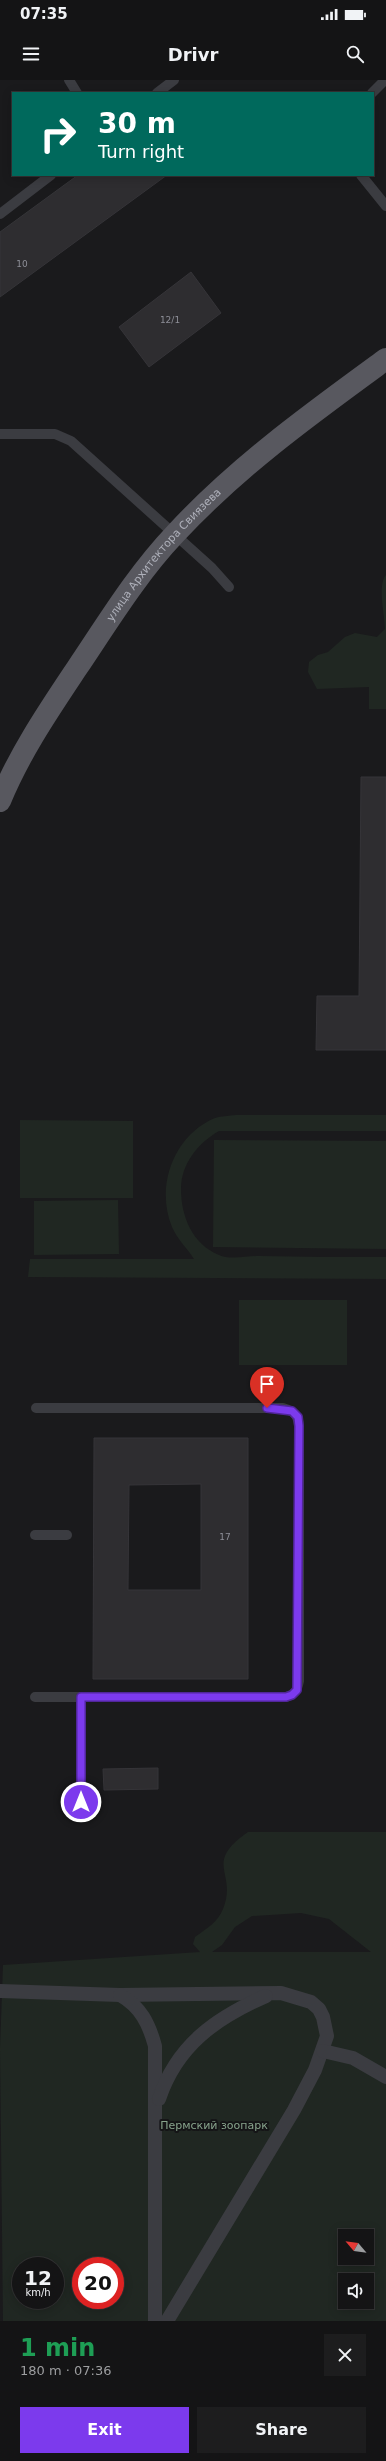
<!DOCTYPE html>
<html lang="en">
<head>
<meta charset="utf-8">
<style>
	body { margin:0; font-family:"DejaVu Sans",sans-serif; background:#1d1d1e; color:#f1f3f6; height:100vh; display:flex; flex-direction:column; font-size:15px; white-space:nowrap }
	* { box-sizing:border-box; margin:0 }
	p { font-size:13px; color:#9d9ea0 }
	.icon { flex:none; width:22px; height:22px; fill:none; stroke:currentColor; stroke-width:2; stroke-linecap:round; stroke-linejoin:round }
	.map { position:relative; height:2241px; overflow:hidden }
	.side { display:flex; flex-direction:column; background:#141415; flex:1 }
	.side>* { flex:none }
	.banner { position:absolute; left:12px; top:12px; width:362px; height:84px; border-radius:0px; box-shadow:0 2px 10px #0003,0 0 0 1px #333334; background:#00695c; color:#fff; overflow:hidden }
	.needle { width:26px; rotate:299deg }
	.controls { position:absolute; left:338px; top:2149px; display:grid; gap:8px }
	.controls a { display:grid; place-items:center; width:36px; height:36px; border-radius:0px; background:#141415; box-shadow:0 2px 10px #0003,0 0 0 1px #333334; font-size:20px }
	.speed { position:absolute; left:12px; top:2177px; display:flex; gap:8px; font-size:20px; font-weight:700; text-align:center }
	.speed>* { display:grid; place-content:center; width:52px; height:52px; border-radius:50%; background:#141415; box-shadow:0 2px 10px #0003,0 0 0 1px #333334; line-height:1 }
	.speed small { font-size:10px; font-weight:400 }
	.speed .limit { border:6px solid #d22; background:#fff; color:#111 }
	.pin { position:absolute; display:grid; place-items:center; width:34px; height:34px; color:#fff; margin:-41px -17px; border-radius:50% 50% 50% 0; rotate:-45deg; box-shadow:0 0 4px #0007 }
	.pin .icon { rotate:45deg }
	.me { position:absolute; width:44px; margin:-22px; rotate:0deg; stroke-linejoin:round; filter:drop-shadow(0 0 3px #0008) }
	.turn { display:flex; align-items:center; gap:14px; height:84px; padding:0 20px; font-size:18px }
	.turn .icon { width:52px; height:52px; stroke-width:2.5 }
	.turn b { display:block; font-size:28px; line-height:34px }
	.round { display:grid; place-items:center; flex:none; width:42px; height:42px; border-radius:0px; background:#1d1d1e }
	.headline { display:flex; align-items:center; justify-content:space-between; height:68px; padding:0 20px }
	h1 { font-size:24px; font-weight:800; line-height:30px; color:#1e9e55 }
	.button { display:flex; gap:8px; margin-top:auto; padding:8px 20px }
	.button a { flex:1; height:46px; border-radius:0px; background:#7c3aed; color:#fff; font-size:16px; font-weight:800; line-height:46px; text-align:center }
	.button a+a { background:#1d1d1e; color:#f1f3f6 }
	.status { display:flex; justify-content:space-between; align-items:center; height:28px; padding:0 20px; background:#141415; direction:ltr }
	.status svg { height:11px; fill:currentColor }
	header { display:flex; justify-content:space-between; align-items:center; height:52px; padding:0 20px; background:#141415; font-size:18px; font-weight:800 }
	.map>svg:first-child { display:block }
	.green { fill:#202722; fill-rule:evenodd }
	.building { fill:#2e2d30; stroke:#353438; fill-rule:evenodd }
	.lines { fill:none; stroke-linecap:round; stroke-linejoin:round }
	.service { stroke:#3b3c41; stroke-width:10 }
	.pedestrian { stroke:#3b3c41; stroke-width:14 }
	.primary { stroke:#58585f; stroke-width:22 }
	.route-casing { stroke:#51269a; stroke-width:10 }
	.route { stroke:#7c3aed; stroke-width:7 }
	.labels { text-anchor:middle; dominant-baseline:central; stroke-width:4; stroke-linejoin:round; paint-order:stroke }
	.number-label { font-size:9px; fill:#8d8e97 }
	.street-label { font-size:11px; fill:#aeb0ba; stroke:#151517 }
	.park-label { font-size:11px; fill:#87a38c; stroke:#151517 }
</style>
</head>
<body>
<div class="status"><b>07:35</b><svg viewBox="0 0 49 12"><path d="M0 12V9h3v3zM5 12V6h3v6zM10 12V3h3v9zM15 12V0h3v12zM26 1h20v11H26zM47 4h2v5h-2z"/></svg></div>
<header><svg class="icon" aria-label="menu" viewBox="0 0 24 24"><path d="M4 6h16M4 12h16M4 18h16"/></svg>Drivr<svg class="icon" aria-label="search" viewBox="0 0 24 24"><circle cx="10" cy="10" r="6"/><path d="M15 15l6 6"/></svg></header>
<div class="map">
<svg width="386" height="2241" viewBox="0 0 386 2241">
	<rect width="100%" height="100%" fill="#1a1a1c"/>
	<g class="green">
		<path d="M 386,495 L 386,629 L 369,629 L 369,607 L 317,609 L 308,592 L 309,582 L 318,575 L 328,572 L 345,557 L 355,553 L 377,557 L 385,549 C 385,536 377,505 386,495 Z"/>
		<path d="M 236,1035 L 386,1035 L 386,1051 L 219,1051 C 198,1063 181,1084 181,1109 C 181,1136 192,1164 219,1175 C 229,1180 248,1176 259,1176 C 301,1177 344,1177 386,1177 L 386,1199 L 28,1197 L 30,1179 L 194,1179 C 187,1168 177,1159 172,1147 C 155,1106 174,1055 215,1038 C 221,1036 229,1036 236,1035 Z"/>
		<path d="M 20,1040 L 133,1041 L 133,1118 L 20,1118 Z"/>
		<path d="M 214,1060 L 386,1061 L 386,1169 L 213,1167 Z"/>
		<path d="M 118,1120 L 119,1174 L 34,1175 L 34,1121 Z"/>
		<rect x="239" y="1220" width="108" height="65"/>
		<path d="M 248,1752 L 386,1752 L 386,2241 L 3,2241 L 0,1969 L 3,1885 L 200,1872 L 193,1864 L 195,1857 C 206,1849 218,1842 223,1829 C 238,1792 202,1784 248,1752 ZM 301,1833 L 329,1839 L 371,1872 L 212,1872 L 222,1865 L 235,1847 L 252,1836 ZM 345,2156 L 367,2156 L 367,2178 L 345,2178 ZM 21,2186 L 55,2186 L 55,2220 L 21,2220 ZM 81,2186 L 115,2186 L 115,2220 L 81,2220 ZM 345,2200 L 367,2200 L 367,2222 L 345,2222 Z"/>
	</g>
	<g class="building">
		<path d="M 78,95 L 167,95 L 0,217 L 0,152 Z"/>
		<path d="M 191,192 L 221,233 L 149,287 L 119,247 Z"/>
		<path d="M 361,697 L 386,697 L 386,970 L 316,970 L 317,916 L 359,916 Z"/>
		<path d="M 94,1358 L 248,1358 L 248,1599 L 93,1599 ZM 201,1404 L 201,1510 L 128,1510 L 129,1405 Z"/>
		<path d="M 158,1688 L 158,1709 L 104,1710 L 103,1689 Z"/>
	</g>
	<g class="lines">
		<g class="service">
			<path d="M 69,0 L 77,13"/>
			<path d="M 157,13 L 174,0"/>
			<path d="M 372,13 L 385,0"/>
			<path d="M 361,95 L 386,126"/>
			<path d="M 0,134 L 51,95"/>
			<path d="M 0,354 L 55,354 L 71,361 L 212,488 L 229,507"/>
			<path d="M 35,1455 L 67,1455"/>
			<path d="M 35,1617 L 286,1617 C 296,1614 297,1610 299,1601 L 299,1346 C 298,1335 294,1331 283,1328 L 36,1328"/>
			<path d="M 81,1722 L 81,1617"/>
		</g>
		<g class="pedestrian">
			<path d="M 0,1911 L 120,1915 L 281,1913 L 311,1922 L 319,1929 L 323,1937 L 327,1956 L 315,1990 L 294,2030 L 167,2241"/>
			<path d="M 120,1915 C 141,1927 149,1944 155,1966 L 155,2241"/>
			<path d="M 323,1971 L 353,1978 L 386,1997"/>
			<path d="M 159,2019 C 177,1965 216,1938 266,1916"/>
		</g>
		<path class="primary" id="s1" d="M 0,721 C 19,674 49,630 77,588 C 108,542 137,494 175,454 C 238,386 312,333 386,279"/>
	</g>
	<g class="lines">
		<defs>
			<path id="route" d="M 81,1722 L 81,1617 L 286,1617 L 292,1615 L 297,1610 L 299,1346 L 298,1337 L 292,1331 L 267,1328"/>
		</defs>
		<use href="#route" class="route-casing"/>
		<use href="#route" class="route"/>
	</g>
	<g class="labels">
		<g class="number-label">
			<text x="22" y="184">10</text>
			<text x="170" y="240">12/1</text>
			<text x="225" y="1457">17</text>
		</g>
		<g class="street-label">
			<text stroke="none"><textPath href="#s1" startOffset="297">улица Архитектора Свиязева</textPath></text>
		</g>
		<g class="park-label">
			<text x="214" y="2045">Пермский зоопарк</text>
		</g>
	</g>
</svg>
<div class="controls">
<a><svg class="needle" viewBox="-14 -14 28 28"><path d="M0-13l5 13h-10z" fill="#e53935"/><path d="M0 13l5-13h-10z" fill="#9d9ea0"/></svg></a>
<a><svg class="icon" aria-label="sound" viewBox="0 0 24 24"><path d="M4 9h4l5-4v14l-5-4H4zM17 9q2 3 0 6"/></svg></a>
</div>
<div class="speed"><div>12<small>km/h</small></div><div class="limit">20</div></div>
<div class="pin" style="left:267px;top:1328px;background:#d93025"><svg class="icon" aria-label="arrive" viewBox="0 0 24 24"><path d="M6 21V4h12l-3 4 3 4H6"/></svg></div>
<svg class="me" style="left:81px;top:1722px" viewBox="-20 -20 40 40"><circle r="17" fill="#7c3aed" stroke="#fff" stroke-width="3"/><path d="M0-11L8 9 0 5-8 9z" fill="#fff"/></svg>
<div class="banner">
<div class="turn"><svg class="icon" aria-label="right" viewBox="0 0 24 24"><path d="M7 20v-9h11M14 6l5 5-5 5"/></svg><div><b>30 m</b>Turn right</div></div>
</div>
</div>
<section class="side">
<div class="headline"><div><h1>1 min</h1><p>180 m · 07:36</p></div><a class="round"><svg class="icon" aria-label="close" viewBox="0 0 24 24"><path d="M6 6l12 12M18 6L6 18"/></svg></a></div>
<div class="button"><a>Exit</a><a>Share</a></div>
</section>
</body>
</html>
